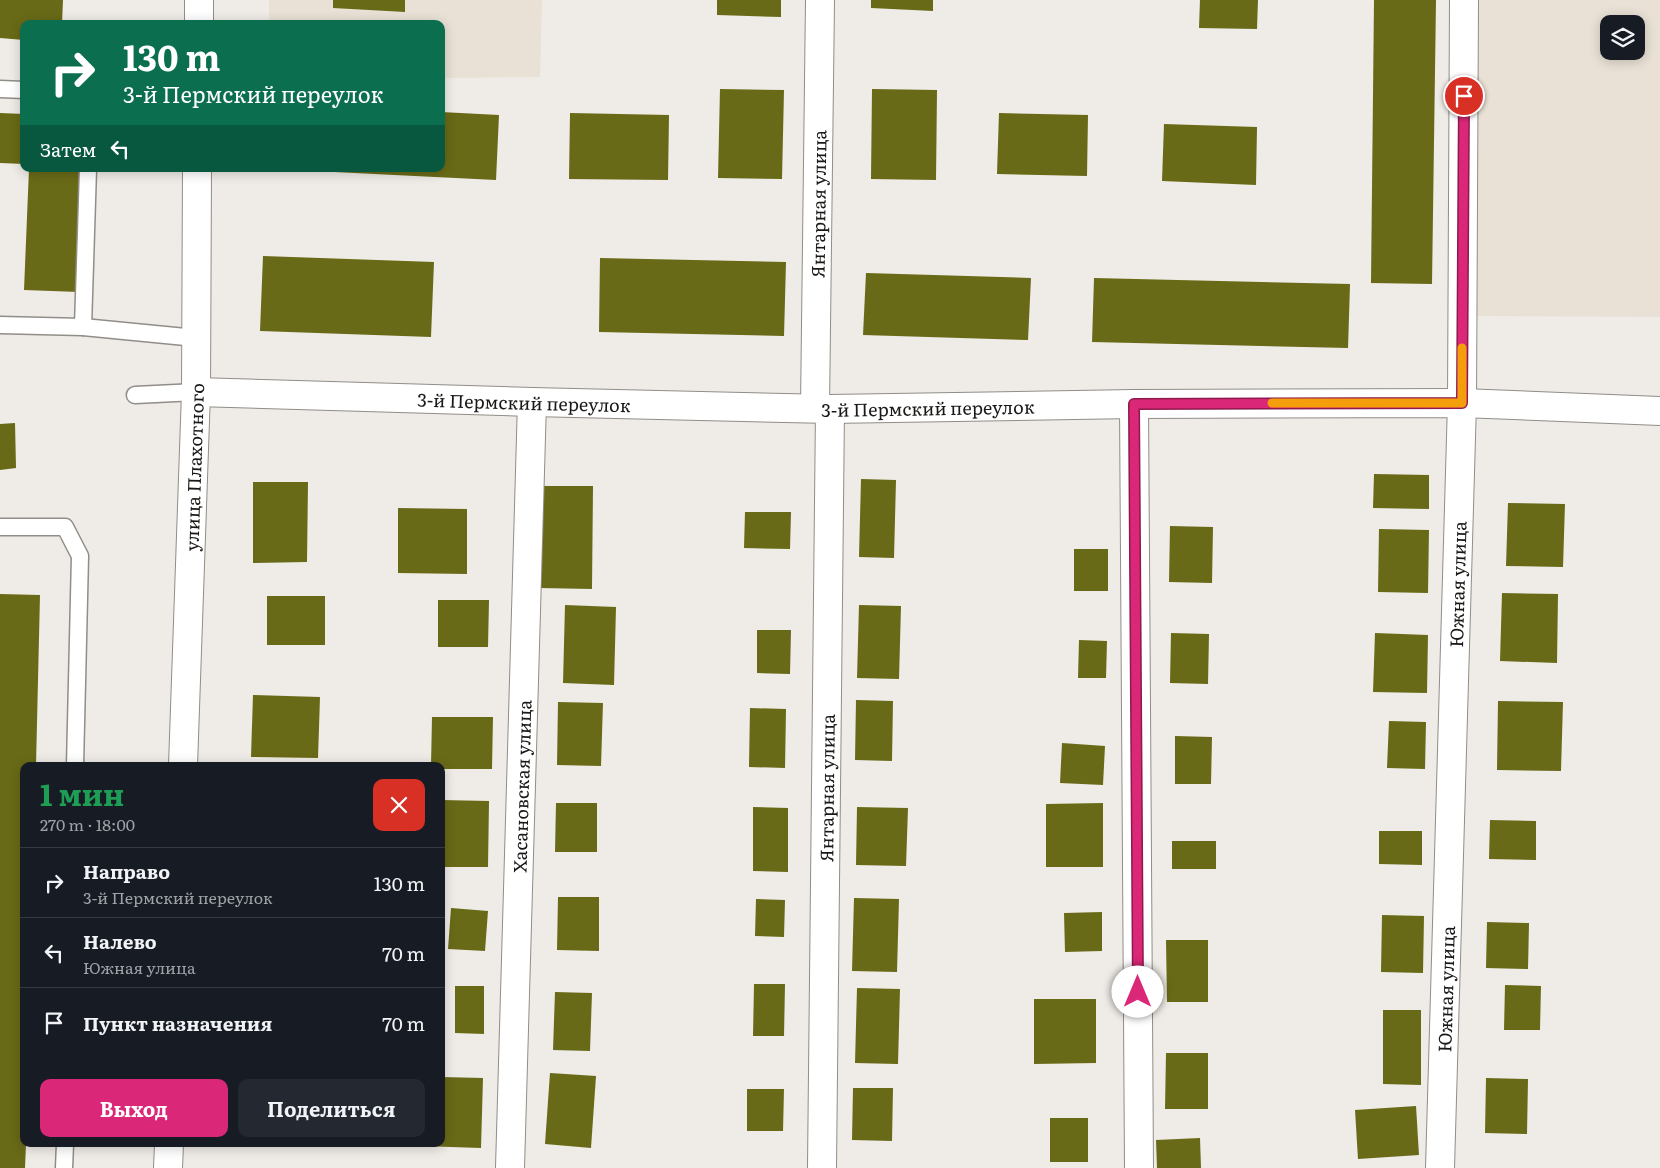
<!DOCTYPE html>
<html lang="ru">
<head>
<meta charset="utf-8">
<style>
	body { margin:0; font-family:Literata,serif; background:#242831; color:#f1f3f6; height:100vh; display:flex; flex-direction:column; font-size:19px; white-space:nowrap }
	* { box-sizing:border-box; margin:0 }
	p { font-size:16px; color:#9ea1a6 }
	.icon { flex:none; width:28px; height:28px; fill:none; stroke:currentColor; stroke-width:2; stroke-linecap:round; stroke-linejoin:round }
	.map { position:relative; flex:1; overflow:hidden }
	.side { position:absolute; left:20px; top:762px; width:425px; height:385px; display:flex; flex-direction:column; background:#171b24; border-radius:10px; box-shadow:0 2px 12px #0003 }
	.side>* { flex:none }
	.hud { position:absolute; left:20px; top:20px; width:425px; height:152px; border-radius:10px; box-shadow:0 2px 12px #0003; background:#0b6e4f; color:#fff; overflow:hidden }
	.buttons { position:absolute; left:1600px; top:15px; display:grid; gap:10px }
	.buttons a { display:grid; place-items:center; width:45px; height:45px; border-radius:10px; background:#171b24; box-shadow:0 2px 12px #0003; font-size:25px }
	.pin { position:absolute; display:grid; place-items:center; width:42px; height:42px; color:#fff; margin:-21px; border:2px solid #fff; border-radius:50%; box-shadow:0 1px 5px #0007 }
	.me { position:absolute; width:55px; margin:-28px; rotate:0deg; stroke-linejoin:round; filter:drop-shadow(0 0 4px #0008) }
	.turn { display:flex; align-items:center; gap:18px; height:105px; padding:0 20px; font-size:22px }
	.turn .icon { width:65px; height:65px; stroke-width:2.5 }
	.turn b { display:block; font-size:35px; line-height:42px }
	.then { display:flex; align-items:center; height:48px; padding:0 20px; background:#0003; gap:10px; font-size:19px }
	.round { display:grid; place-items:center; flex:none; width:52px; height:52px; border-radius:10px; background:#242831 }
	.summary { display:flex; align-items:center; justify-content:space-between; height:85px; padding:0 20px }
	h1 { font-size:30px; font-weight:700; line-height:38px; color:#1e9e55 }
	.button { display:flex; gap:10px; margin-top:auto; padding:10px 20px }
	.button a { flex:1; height:58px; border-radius:10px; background:#db2777; color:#fff; font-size:20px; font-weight:700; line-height:58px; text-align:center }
	.button a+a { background:#242831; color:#f1f3f6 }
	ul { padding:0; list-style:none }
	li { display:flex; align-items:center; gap:15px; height:70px; padding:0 20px; border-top:1px solid #363941 }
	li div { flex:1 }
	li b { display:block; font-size:19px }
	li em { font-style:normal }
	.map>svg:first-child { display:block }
	.built { fill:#e9e1d5; fill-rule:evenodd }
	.building { fill:#696a17 }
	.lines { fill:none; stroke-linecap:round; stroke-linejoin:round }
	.lane-casing { stroke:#918d88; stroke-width:19 }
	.street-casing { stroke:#918d88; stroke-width:30 }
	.lane { stroke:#fff; stroke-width:16 }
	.street { stroke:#fff; stroke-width:28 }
	.route-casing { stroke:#8e194d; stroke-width:12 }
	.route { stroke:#db2777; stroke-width:9 }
	.slow { stroke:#f59e0b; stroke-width:9 }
	.labels { text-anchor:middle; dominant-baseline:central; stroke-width:5; stroke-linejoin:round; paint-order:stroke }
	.street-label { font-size:18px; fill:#1a1917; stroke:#fcf9f3 }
</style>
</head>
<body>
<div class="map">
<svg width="1660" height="1168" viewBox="0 0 1660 1168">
	<rect width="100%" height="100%" fill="#efebe6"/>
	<g class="built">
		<path d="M 269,0 L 542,0 L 540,77 L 441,78 L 441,24 L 269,24 Z"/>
		<path d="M 1478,0 L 1660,0 L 1660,317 L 1475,316 ZM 1609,24 L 1636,24 L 1636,51 L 1609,51 Z"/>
	</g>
	<g class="building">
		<path d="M 0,0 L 63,0 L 62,24 L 24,24 L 24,40 L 0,38 Z"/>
		<path d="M 333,0 L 405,0 L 405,12 L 333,8 Z"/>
		<path d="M 717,0 L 781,0 L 781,17 L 717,15 Z"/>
		<path d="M 871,0 L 933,0 L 933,11 L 871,8 Z"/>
		<path d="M 1200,0 L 1258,0 L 1257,29 L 1199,28 Z"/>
		<path d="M 1374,0 L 1436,0 L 1432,284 L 1371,283 Z"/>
		<path d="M 720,89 L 784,90 L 782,179 L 718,178 Z"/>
		<path d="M 872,89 L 937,90 L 936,180 L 871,179 Z"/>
		<path d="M 441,112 L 499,115 L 496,180 L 334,172 L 334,169 L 441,169 Z"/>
		<path d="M 0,113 L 24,114 L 24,164 L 0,163 Z"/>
		<path d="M 570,113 L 669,115 L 668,180 L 569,179 Z"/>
		<path d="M 999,113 L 1088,115 L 1087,176 L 997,174 Z"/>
		<path d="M 1164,124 L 1257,127 L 1256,185 L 1162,181 Z"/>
		<path d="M 29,169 L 84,169 L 79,292 L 24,290 Z"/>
		<path d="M 263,256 L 434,262 L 431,337 L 260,331 Z"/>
		<path d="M 600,258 L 786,262 L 784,336 L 599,332 Z"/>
		<path d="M 866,273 L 1031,278 L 1028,340 L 863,335 Z"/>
		<path d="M 1094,278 L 1350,284 L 1348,348 L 1092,342 Z"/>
		<path d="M 15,423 L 16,468 L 0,470 L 0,424 Z"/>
		<path d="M 1374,474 L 1429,475 L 1429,509 L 1373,508 Z"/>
		<path d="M 861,479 L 896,480 L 894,558 L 859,557 Z"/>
		<path d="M 253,482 L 308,482 L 307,562 L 253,563 Z"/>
		<path d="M 540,486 L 593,486 L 592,589 L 540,588 Z"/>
		<path d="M 1508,503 L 1565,504 L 1563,567 L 1506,566 Z"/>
		<path d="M 398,508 L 467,509 L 467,574 L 398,573 Z"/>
		<path d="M 745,512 L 791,512 L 790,549 L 744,548 Z"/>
		<path d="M 1170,526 L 1213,527 L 1212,583 L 1169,582 Z"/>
		<path d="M 1379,529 L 1429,530 L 1428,593 L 1378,592 Z"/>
		<rect x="1074" y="549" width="34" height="42"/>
		<path d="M 1502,593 L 1558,594 L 1557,663 L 1500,661 Z"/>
		<path d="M 0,594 L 40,595 L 36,766 L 24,766 L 24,1144 L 26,1144 L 25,1168 L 0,1168 Z"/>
		<rect x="267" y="596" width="58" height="49"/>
		<path d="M 438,600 L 489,600 L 488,647 L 438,647 Z"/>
		<path d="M 565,605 L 616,607 L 614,685 L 563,683 Z"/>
		<path d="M 859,605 L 901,606 L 899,679 L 857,678 Z"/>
		<path d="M 757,630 L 791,630 L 790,674 L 757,673 Z"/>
		<path d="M 1171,633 L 1209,634 L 1208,684 L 1170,683 Z"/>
		<path d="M 1375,633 L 1428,635 L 1427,693 L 1373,692 Z"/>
		<path d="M 1079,640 L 1107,641 L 1106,678 L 1078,678 Z"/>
		<path d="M 253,695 L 320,697 L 318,758 L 251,757 Z"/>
		<path d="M 856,700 L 893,701 L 892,761 L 855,760 Z"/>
		<path d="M 1498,701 L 1563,702 L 1561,771 L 1497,770 Z"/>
		<path d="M 558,702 L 603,703 L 601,766 L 557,765 Z"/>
		<path d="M 750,708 L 786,709 L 785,768 L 749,767 Z"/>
		<path d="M 432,717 L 493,717 L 492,769 L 441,769 L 441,766 L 431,766 Z"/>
		<path d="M 1389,721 L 1426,722 L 1425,769 L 1387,768 Z"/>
		<path d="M 1175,736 L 1212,737 L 1211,784 L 1175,784 Z"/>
		<path d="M 1062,743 L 1105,746 L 1103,785 L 1060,783 Z"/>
		<path d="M 441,800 L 489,801 L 488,867 L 441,867 Z"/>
		<path d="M 556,803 L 597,803 L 597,852 L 555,852 Z"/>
		<path d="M 1103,803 L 1103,867 L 1046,867 L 1046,804 Z"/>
		<path d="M 753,807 L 788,808 L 788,872 L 753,871 Z"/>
		<path d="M 857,807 L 908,808 L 906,866 L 856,865 Z"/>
		<path d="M 1490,820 L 1536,821 L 1536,860 L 1489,859 Z"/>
		<path d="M 1379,831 L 1422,831 L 1422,865 L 1379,864 Z"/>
		<rect x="1172" y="841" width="44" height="28"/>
		<path d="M 558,897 L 599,897 L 599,951 L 557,950 Z"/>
		<path d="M 854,898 L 899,899 L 897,972 L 852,971 Z"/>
		<path d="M 756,899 L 785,900 L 784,937 L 755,936 Z"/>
		<path d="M 451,908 L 488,911 L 485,951 L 448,949 Z"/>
		<path d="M 1102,912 L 1102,951 L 1065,952 L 1064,913 Z"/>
		<path d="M 1382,915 L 1424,916 L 1423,973 L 1381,972 Z"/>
		<path d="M 1487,922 L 1529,923 L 1528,969 L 1486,968 Z"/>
		<path d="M 1166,940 L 1208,940 L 1208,1002 L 1167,1002 Z"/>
		<path d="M 754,984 L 785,984 L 784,1036 L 753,1036 Z"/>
		<path d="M 1505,985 L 1541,986 L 1540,1030 L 1504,1030 Z"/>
		<path d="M 455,986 L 484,986 L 484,1034 L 455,1033 Z"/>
		<path d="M 857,988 L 900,989 L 898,1064 L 855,1063 Z"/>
		<path d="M 555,992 L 592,993 L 590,1051 L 553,1050 Z"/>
		<path d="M 1034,999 L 1096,999 L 1096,1063 L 1034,1064 Z"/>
		<path d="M 1383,1010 L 1421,1010 L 1421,1085 L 1383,1084 Z"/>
		<path d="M 1166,1053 L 1208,1053 L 1208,1109 L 1165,1109 Z"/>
		<path d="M 550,1073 L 596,1076 L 591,1148 L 545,1144 Z"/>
		<path d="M 441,1077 L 483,1078 L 481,1148 L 421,1146 L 421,1144 L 441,1144 Z"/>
		<path d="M 1486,1078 L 1528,1079 L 1527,1134 L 1485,1133 Z"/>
		<path d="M 853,1088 L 893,1088 L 892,1141 L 852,1140 Z"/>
		<path d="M 747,1089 L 784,1089 L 783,1131 L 747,1131 Z"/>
		<path d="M 1416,1106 L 1419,1155 L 1358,1159 L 1355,1110 Z"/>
		<rect x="1050" y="1118" width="38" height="44"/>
		<path d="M 1200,1138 L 1201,1168 L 1157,1168 L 1156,1140 Z"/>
	</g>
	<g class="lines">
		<defs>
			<g id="lane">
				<path d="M 0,89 L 24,90"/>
				<path d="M 0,325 L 83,327 L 88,169"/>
				<path d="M 83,327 L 196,338"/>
				<path d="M 135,395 L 196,392"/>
				<path d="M 0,527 L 65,527 L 80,556 L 75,766"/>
				<path d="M 64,1168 L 65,1144"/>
			</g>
			<g id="street">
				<path d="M 199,24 L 199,0"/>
				<path id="s1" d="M 196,392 L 532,402 L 830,409 L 1134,404 L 1462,403 L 1660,411"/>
				<path d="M 1134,404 L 1139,1168"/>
				<path id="s2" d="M 815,408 L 820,0"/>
				<path id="s3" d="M 183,766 L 196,392 L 197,169"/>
				<path d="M 168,1168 L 169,1144"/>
				<path id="s4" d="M 510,1168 L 532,402"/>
				<path id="s5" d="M 822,1168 L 830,409"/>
				<path id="s6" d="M 1440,1168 L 1462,403 L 1464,0"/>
			</g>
		</defs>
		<use href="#lane" class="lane-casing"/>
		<use href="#street" class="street-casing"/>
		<use href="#lane" class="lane"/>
		<use href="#street" class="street"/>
	</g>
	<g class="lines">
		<defs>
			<path id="route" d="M 1138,992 L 1134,404 L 1462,403 L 1464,96"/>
		</defs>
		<use href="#route" class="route-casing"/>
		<use href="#route" class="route"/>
		<path class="slow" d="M 1272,403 L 1462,403 L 1462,348"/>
	</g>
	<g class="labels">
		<g class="street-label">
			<text stroke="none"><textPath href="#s2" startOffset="204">Янтарная улица</textPath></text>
			<text stroke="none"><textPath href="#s1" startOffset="328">3-й Пермский переулок</textPath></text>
			<text stroke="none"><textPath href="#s1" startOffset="732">3-й Пермский переулок</textPath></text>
			<text stroke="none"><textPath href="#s3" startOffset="299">улица Плахотного</textPath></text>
			<text stroke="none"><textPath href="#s6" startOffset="584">Южная улица</textPath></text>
			<text stroke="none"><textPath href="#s4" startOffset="382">Хасановская улица</textPath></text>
			<text stroke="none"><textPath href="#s5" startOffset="380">Янтарная улица</textPath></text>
			<text stroke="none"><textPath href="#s6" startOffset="179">Южная улица</textPath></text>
		</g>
	</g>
</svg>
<div class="buttons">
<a><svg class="icon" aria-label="layers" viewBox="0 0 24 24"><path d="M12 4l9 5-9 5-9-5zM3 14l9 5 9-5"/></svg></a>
</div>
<div class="pin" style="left:1464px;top:96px;background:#d93025"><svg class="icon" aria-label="arrive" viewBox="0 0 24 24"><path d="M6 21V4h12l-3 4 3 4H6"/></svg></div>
<svg class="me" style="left:1138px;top:992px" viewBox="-20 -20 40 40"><circle r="19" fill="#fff"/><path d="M0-13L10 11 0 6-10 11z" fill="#db2777"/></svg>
<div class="hud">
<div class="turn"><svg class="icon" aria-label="right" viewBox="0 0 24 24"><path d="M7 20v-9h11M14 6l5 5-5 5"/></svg><div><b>130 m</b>3-й Пермский переулок</div></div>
<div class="then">Затем<svg class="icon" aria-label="left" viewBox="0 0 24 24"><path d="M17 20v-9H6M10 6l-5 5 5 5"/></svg></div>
</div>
<section class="side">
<div class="summary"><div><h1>1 мин</h1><p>270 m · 18:00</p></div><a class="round" style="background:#d93025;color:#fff"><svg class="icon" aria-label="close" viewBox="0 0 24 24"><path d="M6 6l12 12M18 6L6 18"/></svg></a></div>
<ul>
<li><svg class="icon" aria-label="right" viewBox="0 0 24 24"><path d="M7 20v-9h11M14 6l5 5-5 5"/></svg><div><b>Направо</b><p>3-й Пермский переулок</p></div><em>130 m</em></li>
<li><svg class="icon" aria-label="left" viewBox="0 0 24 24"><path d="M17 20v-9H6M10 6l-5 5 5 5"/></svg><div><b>Налево</b><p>Южная улица</p></div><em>70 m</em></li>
<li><svg class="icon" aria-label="arrive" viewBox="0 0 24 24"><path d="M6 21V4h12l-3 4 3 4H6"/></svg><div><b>Пункт назначения</b></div><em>70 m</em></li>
</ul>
<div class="button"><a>Выход</a><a>Поделиться</a></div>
</section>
</div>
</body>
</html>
